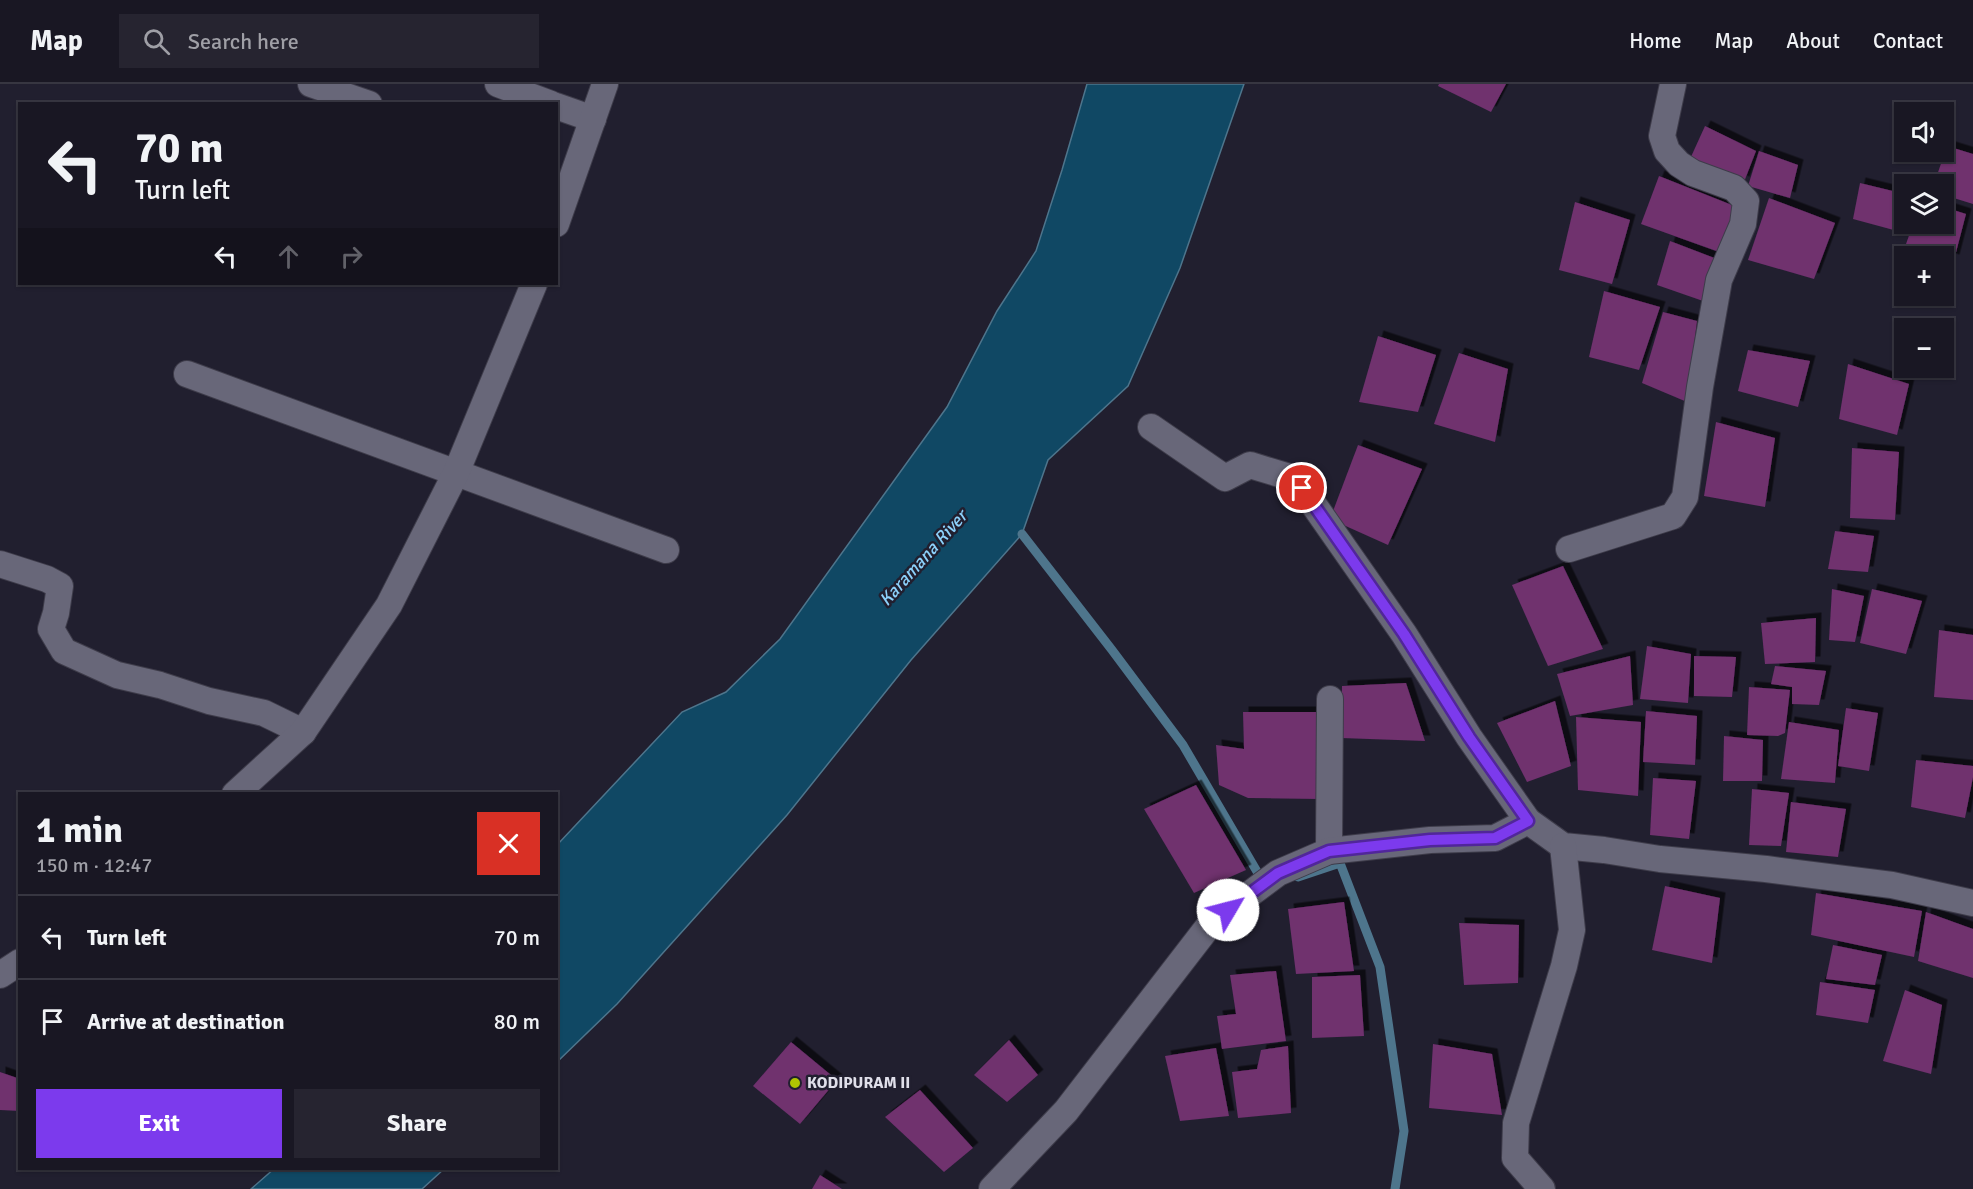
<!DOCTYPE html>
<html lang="en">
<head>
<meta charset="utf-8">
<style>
	body { margin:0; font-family:Signika,sans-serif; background:#262430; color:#f1f3f6; height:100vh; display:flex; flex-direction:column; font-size:22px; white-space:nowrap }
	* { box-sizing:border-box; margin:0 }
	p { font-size:20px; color:#9f9fa6 }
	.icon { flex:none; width:33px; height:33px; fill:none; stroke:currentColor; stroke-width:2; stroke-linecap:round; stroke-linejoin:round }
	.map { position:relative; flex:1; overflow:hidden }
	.panel { position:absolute; left:18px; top:708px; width:540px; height:378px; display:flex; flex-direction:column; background:#191723; border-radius:0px; box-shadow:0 2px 4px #0004,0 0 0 2px #373641 }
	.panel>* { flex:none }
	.hud { position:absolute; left:18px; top:18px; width:540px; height:183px; border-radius:0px; box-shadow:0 2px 4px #0004,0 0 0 2px #373641; background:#191723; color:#f1f3f6; overflow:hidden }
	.tools { position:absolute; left:1894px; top:18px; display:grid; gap:12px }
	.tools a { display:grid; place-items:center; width:60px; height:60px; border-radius:0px; background:#191723; box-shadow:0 2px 4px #0004,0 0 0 2px #373641; font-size:30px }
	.pin { position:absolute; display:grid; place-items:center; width:51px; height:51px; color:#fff; margin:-26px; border:3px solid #fff; border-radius:50%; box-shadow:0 2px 6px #0007 }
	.me { position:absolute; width:66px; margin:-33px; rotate:53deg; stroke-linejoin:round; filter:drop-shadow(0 0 4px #0008) }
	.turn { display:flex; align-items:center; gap:21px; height:126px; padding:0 18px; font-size:27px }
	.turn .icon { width:78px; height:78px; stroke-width:2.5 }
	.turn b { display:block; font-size:42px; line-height:51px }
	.lanes { display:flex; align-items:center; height:57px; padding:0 18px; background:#0003; justify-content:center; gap:30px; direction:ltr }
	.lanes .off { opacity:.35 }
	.round { display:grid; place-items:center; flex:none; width:63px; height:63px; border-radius:0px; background:#262430 }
	.head { display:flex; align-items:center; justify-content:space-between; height:102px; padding:0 18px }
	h1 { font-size:36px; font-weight:800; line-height:45px }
	.primary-button { display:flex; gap:12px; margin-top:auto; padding:12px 18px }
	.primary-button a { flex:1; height:69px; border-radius:0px; background:#7c3aed; color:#fff; font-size:24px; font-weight:800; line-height:69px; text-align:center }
	.primary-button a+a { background:#262430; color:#f1f3f6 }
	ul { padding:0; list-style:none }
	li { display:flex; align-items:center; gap:18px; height:84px; padding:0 18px; border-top:2px solid #373641 }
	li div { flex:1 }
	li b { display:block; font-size:22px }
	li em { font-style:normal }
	header { display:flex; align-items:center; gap:36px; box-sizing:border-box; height:84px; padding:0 30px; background:#191723; border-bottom:2px solid #373641 }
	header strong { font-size:28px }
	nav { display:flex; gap:33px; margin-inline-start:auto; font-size:21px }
	.search { width:420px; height:54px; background:#262430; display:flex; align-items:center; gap:15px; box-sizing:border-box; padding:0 21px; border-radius:0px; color:#9f9fa6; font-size:22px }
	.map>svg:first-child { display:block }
	.water { fill:#104864; stroke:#4e758c; stroke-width:1.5 }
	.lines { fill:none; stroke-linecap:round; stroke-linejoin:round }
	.stream { stroke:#4e758c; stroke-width:9 }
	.building { fill:#6f306e; filter:url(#shadow) }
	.minor-casing { stroke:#3e3c4a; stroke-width:28 }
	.minor { stroke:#686779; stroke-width:26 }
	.route-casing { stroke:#51269a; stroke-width:15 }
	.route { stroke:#7c3aed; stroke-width:10 }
	.poi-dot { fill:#b0c502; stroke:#211f2f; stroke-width:2 }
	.labels { text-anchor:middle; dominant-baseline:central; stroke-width:5; stroke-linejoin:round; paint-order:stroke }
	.poi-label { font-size:16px; font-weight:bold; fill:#e0dfea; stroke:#211f2f; text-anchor:start }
	.water-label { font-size:18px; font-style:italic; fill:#8cd1fb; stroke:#211f2f }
</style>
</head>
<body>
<header>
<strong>Map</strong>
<div class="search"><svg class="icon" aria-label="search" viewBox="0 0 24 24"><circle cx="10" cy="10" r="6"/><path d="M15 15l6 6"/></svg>Search here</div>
<nav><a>Home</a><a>Map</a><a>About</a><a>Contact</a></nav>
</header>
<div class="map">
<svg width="1973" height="1105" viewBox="0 0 1973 1105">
	<defs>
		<filter id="shadow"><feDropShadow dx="5.5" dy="-5.5" stdDeviation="0" flood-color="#0009"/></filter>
	</defs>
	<rect width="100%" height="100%" fill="#211f2f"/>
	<g class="water">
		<path d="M 1087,0 L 1244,0 L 1180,184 L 1128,302 L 1048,376 L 1022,450 L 911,576 L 787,731 L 617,920 L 557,978 L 557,761 L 682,628 L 726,608 L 780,555 L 947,323 L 997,227 L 1036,167 L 1062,86 Z"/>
		<path d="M 275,1084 L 444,1084 L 444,1085 L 422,1105 L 251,1105 Z"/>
	</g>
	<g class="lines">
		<g class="stream">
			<path d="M 1022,450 L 1112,566 L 1183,661 L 1259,791"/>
			<path d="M 1298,793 L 1340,779 L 1380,883 L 1404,1047 L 1395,1105"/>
		</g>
	</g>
	<g class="building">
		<path d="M 1439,0 L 1506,0 L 1491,28 L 1438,2 Z"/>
		<path d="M 1705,42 L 1756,67 L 1744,98 L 1690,75 Z"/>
		<path d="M 1947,62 L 1973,70 L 1973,120 L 1944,111 L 1944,100 L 1934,100 Z"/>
		<path d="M 1759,67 L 1798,81 L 1790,114 L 1748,102 Z"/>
		<path d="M 1659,92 L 1737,123 L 1722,169 L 1641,140 Z"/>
		<path d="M 1860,99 L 1905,110 L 1905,134 L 1901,148 L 1853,135 Z"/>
		<path d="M 1769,114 L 1835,139 L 1814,195 L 1748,176 Z"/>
		<path d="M 1575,118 L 1630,136 L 1612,200 L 1559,186 Z"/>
		<path d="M 1944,123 L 1966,130 L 1954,176 L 1906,160 L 1913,140 L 1944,140 Z"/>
		<path d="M 1670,157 L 1717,175 L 1703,217 L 1657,201 Z"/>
		<path d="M 1604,207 L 1660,223 L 1639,286 L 1589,273 Z"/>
		<path d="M 1663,228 L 1697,237 L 1687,318 L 1642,299 Z"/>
		<path d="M 1378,252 L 1436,271 L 1418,328 L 1359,318 Z"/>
		<path d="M 1748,266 L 1810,277 L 1798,323 L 1738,307 Z"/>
		<path d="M 1459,269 L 1508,285 L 1495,358 L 1434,340 Z"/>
		<path d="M 1848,280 L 1909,300 L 1897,351 L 1839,335 Z"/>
		<path d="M 1716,338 L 1775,354 L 1765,423 L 1704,412 Z"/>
		<path d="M 1358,361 L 1422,385 L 1388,461 L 1330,435 Z"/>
		<path d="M 1852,364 L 1899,368 L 1895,436 L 1850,434 Z"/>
		<path d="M 1835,447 L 1874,452 L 1868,488 L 1828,485 Z"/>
		<path d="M 1563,482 L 1603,565 L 1548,582 L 1512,501 Z"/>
		<path d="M 1832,505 L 1864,512 L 1855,558 L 1829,556 Z"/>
		<path d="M 1872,505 L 1922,517 L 1906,570 L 1860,559 Z"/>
		<path d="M 1816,534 L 1815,578 L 1765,580 L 1761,539 Z"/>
		<path d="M 1939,546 L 1973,551 L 1973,616 L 1934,613 Z"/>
		<path d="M 1647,562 L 1691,570 L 1688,619 L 1640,615 Z"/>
		<path d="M 1630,572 L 1633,621 L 1570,632 L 1557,590 Z"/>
		<path d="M 1694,572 L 1736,573 L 1732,613 L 1694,612 Z"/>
		<path d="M 1775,582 L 1826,587 L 1819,621 L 1792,620 L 1792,603 L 1771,600 Z"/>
		<path d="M 1406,599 L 1425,657 L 1341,654 L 1342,602 Z"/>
		<path d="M 1749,603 L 1790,606 L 1785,649 L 1778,652 L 1747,651 Z"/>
		<path d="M 1555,617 L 1571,682 L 1527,698 L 1497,639 Z"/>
		<path d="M 1846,624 L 1878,629 L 1869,687 L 1838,682 Z"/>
		<path d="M 1646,627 L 1697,632 L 1695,681 L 1643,678 Z"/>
		<path d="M 1243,628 L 1319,628 L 1319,715 L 1248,714 L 1219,701 L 1216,661 L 1244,665 Z"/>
		<path d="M 1576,633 L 1641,638 L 1638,712 L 1578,706 Z"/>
		<path d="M 1789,638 L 1839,646 L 1835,699 L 1781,695 Z"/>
		<path d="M 1724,652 L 1763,656 L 1762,697 L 1723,697 Z"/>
		<path d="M 1916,676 L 1973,682 L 1973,693 L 1965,734 L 1911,723 Z"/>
		<path d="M 1653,694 L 1696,697 L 1689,755 L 1650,751 Z"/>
		<path d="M 1196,701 L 1246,786 L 1194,809 L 1144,725 Z"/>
		<path d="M 1752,705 L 1789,709 L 1781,762 L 1749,761 Z"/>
		<path d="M 1791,718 L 1846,725 L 1838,773 L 1786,768 Z"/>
		<path d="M 1665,802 L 1720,814 L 1712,879 L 1652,866 Z"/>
		<path d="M 1816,809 L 1922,827 L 1914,873 L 1811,851 Z"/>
		<path d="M 1344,818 L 1354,887 L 1296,890 L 1288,825 Z"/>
		<path d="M 1926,828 L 1973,845 L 1973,894 L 1918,877 Z"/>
		<path d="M 1459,839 L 1519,841 L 1518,899 L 1464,901 Z"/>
		<path d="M 1833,861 L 1882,871 L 1875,901 L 1826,895 Z"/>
		<path d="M 1276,887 L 1286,957 L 1222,965 L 1217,932 L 1236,930 L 1230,891 Z"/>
		<path d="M 1360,891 L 1364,952 L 1312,954 L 1312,893 Z"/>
		<path d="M 1820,898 L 1875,906 L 1868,939 L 1816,931 Z"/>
		<path d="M 1905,906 L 1942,921 L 1931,990 L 1883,977 Z"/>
		<path d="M 1009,956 L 1038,991 L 1007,1018 L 974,991 Z"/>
		<path d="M 791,958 L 837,996 L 800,1040 L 753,1002 Z"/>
		<path d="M 1433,960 L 1492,970 L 1502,1031 L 1429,1024 Z"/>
		<path d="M 1288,962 L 1291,1029 L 1238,1034 L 1232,988 L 1257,985 L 1261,966 Z"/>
		<path d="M 1216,964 L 1229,1032 L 1180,1037 L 1165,972 Z"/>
		<path d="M 0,988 L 20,995 L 20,1027 L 0,1026 Z"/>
		<path d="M 920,1006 L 973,1064 L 944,1088 L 885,1033 Z"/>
		<path d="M 820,1091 L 842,1105 L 812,1105 Z"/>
	</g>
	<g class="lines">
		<defs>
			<g id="minor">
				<path d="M 311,0 L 369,20"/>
				<path d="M 498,0 L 551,20"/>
				<path d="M 556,22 L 593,35"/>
				<path d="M 556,140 L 605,0"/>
				<path d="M 187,290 L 666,466"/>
				<path d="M 1151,343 L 1225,394 L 1250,381 L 1286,392 L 1302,404 L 1404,550 L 1469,653 L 1528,737"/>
				<path d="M 1569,465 L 1673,432 L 1685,413 L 1700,303 L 1719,196 L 1743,140 L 1746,117 L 1734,104 L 1693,89 L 1679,80 L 1667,67 L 1662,52 L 1673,0"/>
				<path d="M 0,480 L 47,495 L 60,502 L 56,529 L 51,545 L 64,567 L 117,591 L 160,601 L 209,617 L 264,629 L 303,648"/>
				<path d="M 235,710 L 303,648 L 389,521 L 456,389 L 534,200"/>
				<path d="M 1329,767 L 1330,615"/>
				<path d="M 0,891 L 20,878"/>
				<path d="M 992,1105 L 1066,1027 L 1211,839 L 1278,789 L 1329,767 L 1430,756 L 1495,754 L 1528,737 L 1563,762 L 1604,766 L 1660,775 L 1766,785 L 1892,801 L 1973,819"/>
				<path d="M 1542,1105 L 1515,1074 L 1516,1039 L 1564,882 L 1572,846 L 1563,762"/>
			</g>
		</defs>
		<use href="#minor" class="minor-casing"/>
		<use href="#minor" class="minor"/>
	</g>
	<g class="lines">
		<defs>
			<path id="route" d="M 1228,826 L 1278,789 L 1329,767 L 1430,756 L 1495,754 L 1528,737 L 1469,653 L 1404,550 L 1302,404"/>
		</defs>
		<use href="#route" class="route-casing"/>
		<use href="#route" class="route"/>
	</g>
	<circle class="poi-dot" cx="795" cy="999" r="6"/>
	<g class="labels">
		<g class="poi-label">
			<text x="807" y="999">KODIPURAM II</text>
		</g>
		<g class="water-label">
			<text transform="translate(923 474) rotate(-48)">Karamana River</text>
		</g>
	</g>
</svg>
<div class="tools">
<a><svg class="icon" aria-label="sound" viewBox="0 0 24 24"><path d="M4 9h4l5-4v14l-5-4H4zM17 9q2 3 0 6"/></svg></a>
<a><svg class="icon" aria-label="layers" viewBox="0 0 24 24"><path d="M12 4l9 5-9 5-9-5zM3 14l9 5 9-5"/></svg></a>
<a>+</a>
<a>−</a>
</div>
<div class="pin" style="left:1302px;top:404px;background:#d93025"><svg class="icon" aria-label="arrive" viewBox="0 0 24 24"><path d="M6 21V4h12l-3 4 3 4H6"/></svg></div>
<svg class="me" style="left:1228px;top:826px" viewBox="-20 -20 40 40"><circle r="19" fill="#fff"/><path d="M0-13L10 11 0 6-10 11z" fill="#7c3aed"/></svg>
<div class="hud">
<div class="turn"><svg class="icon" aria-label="left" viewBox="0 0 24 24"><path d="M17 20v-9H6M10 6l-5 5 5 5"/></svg><div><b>70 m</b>Turn left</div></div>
<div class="lanes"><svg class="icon" aria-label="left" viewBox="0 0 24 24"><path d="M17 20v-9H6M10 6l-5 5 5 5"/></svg><svg class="icon off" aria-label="ahead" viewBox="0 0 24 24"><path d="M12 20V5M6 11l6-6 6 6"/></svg><svg class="icon off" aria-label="right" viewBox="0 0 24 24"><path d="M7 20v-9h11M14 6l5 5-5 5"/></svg></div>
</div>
<section class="panel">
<div class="head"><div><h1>1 min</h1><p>150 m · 12:47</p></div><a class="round" style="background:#d93025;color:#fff"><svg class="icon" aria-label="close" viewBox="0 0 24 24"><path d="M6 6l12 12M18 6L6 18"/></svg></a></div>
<ul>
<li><svg class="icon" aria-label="left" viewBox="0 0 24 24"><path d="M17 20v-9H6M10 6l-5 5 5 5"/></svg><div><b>Turn left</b></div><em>70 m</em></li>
<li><svg class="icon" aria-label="arrive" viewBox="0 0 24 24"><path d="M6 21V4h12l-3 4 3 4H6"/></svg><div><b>Arrive at destination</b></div><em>80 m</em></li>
</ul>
<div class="primary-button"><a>Exit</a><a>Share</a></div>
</section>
</div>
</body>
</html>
